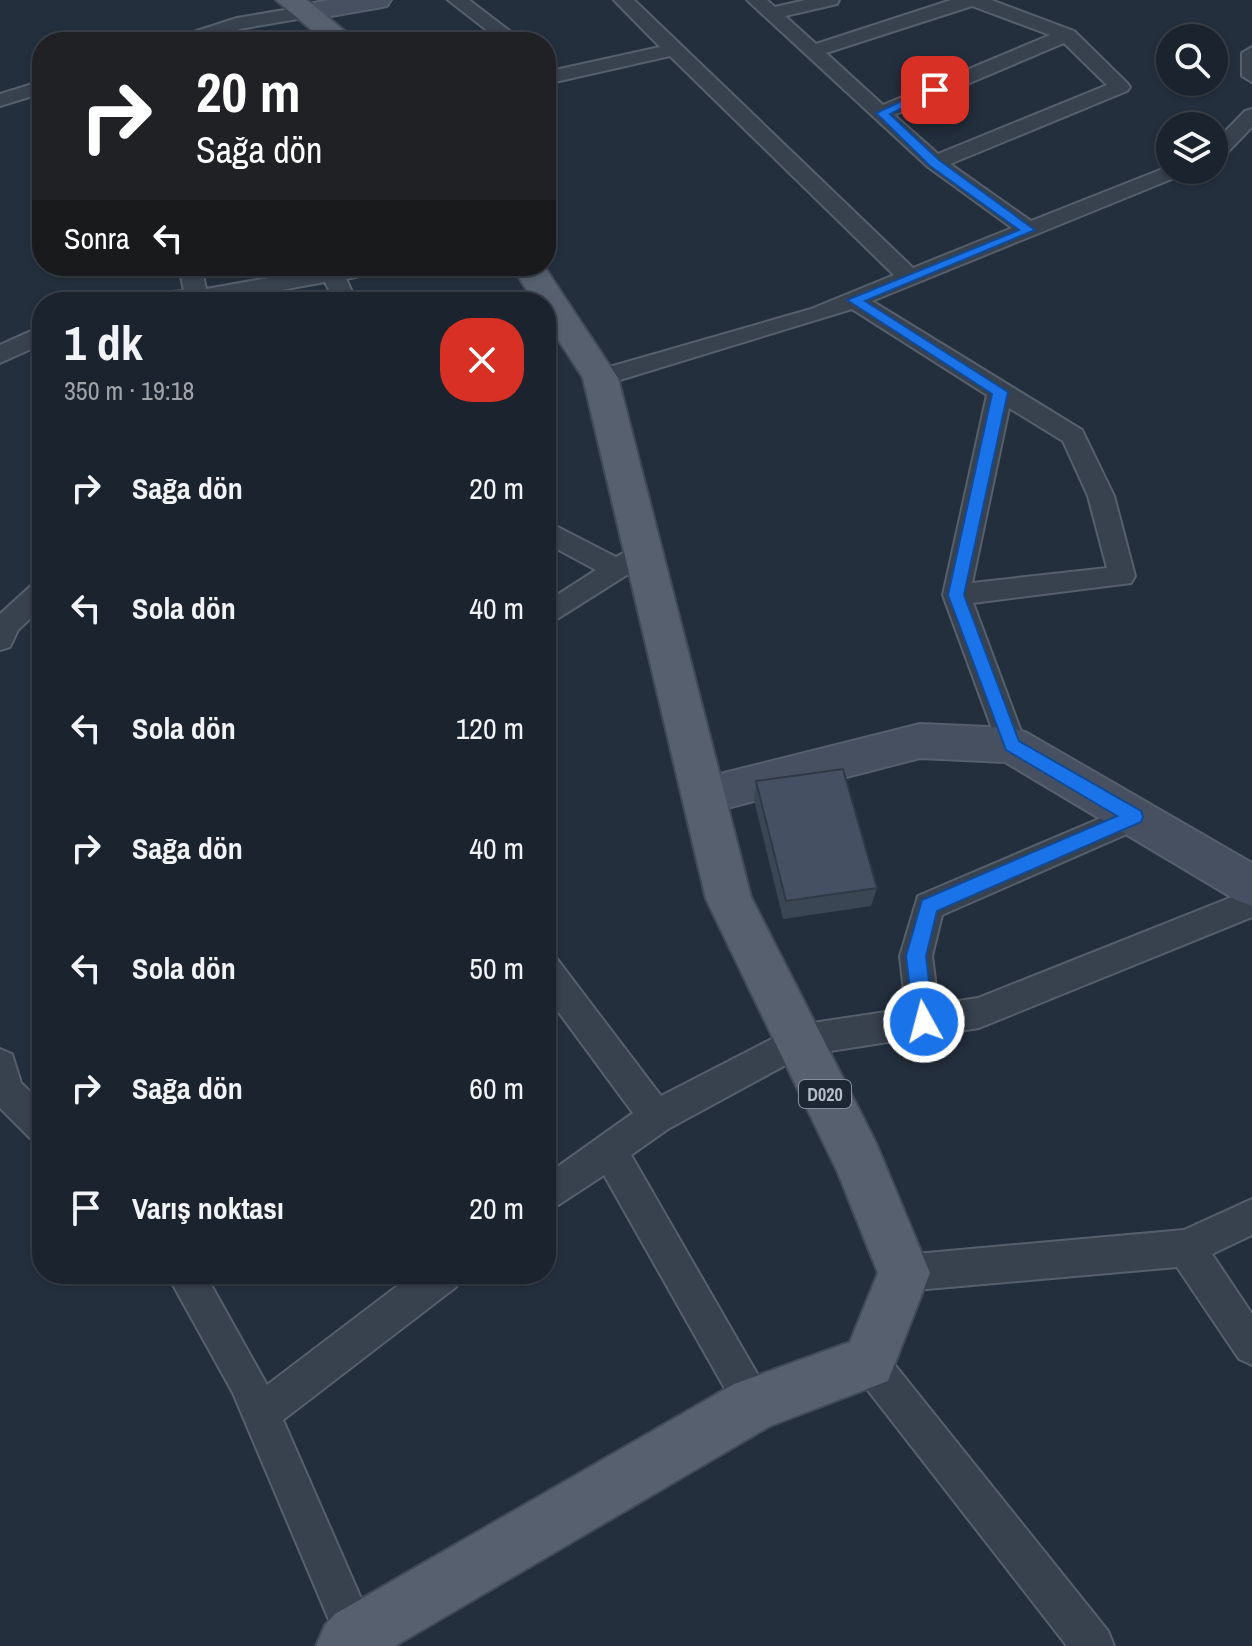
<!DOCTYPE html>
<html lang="tr">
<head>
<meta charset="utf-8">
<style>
	body { margin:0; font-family:"Archivo Narrow",sans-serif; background:#242b36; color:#f1f3f6; height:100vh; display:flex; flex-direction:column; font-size:30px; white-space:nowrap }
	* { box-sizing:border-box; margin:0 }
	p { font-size:26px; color:#a0a4aa }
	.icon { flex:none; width:44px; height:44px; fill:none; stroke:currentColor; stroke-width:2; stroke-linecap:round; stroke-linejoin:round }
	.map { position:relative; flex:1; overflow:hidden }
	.sheet { position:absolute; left:32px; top:292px; width:524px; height:992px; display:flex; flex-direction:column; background:#1b232e; border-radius:32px; box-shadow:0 2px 6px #0004,0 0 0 2px #39404a }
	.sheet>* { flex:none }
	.top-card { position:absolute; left:32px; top:32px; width:524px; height:244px; border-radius:32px; box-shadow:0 2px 6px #0004,0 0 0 2px #39404a; background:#202124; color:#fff; overflow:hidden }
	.tools { position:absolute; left:1156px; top:24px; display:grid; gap:16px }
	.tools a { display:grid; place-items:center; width:72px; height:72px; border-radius:50%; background:#1b232e; box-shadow:0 2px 6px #0004,0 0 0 2px #39404a; font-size:40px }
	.pin { position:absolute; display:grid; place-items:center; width:68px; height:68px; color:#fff; margin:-34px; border-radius:16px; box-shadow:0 4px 12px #0006 }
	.me { position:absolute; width:88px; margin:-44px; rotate:353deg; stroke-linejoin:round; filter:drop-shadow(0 0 6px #0008) }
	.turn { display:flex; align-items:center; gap:28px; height:168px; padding:0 32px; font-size:36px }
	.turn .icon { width:104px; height:104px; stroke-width:2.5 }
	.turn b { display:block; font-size:56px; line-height:68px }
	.then { display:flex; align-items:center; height:76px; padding:0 32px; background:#0003; gap:16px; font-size:30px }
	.round { display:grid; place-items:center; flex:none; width:84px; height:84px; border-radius:32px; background:#242b36 }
	.headline { display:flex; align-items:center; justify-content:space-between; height:136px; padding:0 32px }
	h1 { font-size:48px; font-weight:700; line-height:60px }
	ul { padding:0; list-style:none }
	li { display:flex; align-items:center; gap:24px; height:120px; padding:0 32px }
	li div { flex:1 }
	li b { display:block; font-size:30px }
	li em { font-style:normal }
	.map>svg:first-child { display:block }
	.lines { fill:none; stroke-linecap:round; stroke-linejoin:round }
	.street-casing { stroke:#565f6c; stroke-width:4 }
	.secondary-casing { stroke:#565f6c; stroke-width:4 }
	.primary-casing { stroke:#414a57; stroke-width:4 }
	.street { fill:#38414e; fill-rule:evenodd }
	.secondary { fill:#465061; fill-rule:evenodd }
	.primary { fill:#56606e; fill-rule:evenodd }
	.wall { fill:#3b4654 }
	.building { fill:#455162; stroke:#303945; stroke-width:2 }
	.route { fill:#1a73e8; stroke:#114b97; stroke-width:2 }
	.labels { text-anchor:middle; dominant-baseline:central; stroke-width:7; stroke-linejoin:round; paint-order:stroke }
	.shield { fill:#1d2633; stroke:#878f9c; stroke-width:2 }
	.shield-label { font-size:18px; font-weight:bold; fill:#b4bcc9 }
</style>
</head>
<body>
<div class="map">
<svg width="1252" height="1646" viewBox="0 0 1252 1646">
	<rect width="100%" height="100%" fill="#242f3e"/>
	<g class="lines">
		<defs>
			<g id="street">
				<path d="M 448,0 L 469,0 L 524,42 L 502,42 Z"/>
				<path d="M 614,0 L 634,0 L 913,268 L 1012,228 L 928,167 L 747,0 L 767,0 L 775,7 L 805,0 L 839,0 L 837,4 L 785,16 L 816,44 L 951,0 L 991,0 L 1074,31 L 1127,83 L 1130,87 L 1127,91 L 950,164 L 1031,221 L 1170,166 L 1170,170 L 1188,170 L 1184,174 L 872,301 L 1082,430 L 1114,496 L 1135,576 L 1131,583 L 973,603 L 1026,745 L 1022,753 L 1012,757 L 1002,753 L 998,745 L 943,595 L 987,395 L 852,309 L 600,386 L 588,378 L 592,372 L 811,309 L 894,275 L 670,56 L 546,84 L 546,72 L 660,47 ZM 972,6 L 1050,35 L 883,105 L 826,53 ZM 1064,43 L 1107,85 L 938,154 L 894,115 ZM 1009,408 L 1063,441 L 1088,496 L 1107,568 L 972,583 Z"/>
				<path d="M 308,6 L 317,12 L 315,16 L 240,29 L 201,42 L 172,42 L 175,38 L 237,18 Z"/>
				<path d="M 1252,47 L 1252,82 L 1242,76 L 1242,53 Z"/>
				<path d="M 42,81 L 42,93 L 0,106 L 0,94 Z"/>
				<path d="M 1252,109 L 1252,127 L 1221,159 L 1214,161 L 1214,143 L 1245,111 Z"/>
				<path d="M 179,266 L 201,266 L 206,289 L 336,266 L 386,266 L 383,271 L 346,279 L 357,302 L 335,302 L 325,282 L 216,302 L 125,302 L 136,295 L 184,291 Z"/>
				<path d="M 42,326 L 42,344 L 0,363 L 0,345 Z"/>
				<path d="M 546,521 L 616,557 L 643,542 L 652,545 L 656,552 L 652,559 L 546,626 L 546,602 L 596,570 L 546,543 Z"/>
				<path d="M 42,581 L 42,607 L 18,630 L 10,647 L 0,650 L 0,614 L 33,584 Z"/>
				<path d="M 1134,804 L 1145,808 L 1149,817 L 1145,826 L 942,915 L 932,956 L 938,1004 L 978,998 L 1252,889 L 1252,917 L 979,1028 L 804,1055 L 668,1129 L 631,1155 L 767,1391 L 773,1404 L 767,1417 L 754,1423 L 741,1417 L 604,1175 L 546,1213 L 546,1175 L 633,1113 L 546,995 L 546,955 L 557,959 L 661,1096 L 799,1025 L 906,1009 L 900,956 L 918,896 Z"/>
				<path d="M 0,1049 L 12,1054 L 21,1083 L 42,1103 L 42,1142 L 30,1138 L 0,1108 Z"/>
				<path d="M 1252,1199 L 1252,1235 L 1212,1254 L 1252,1314 L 1252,1365 L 1239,1359 L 1177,1267 L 904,1291 L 891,1286 L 886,1273 L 891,1260 L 904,1255 L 1184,1230 Z"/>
				<path d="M 167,1274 L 205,1274 L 267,1385 L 413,1274 L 461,1274 L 456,1287 L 283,1420 L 377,1635 L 372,1646 L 340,1646 L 233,1393 Z"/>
				<path d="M 869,1343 L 882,1349 L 1108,1631 L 1114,1646 L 1067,1646 L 856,1375 L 850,1362 L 856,1349 Z"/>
			</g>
			<g id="secondary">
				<path d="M 329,0 L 391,0 L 387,6 L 377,8 L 308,20 L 298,18 L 294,12 L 298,6 Z"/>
				<path d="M 920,724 L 1012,728 L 1027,733 L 1252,863 L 1252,906 L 1236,900 L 1005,762 L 920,758 L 704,814 L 689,809 L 682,796 L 689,783 L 704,778 Z"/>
			</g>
			<g id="primary">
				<path d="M 276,0 L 307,0 L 358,42 L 326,42 Z"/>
				<path d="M 512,266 L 544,266 L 618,378 L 751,897 L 876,1143 L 930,1273 L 888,1381 L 770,1426 L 395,1646 L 316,1646 L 325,1625 L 335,1614 L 734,1384 L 850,1342 L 878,1273 L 838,1173 L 706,899 L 583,378 L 546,321 L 546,302 L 534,302 Z"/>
			</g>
		</defs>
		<use href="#street" class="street-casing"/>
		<use href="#secondary" class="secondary-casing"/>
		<use href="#primary" class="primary-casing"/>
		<use href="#street" class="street"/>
		<use href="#secondary" class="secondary"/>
		<use href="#primary" class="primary"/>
	</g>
	<path class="wall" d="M 756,781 L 877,888 L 871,906 L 783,919 L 754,800 Z"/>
	<path class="building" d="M 843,769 L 877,888 L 786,901 L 756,781 Z"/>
	<path class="route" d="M 930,88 L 941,90 L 890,114 L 939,160 L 1035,230 L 865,301 L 1008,392 L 964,595 L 1019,741 L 1141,811 L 1143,817 L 1141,822 L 937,911 L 926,956 L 934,1022 L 924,1031 L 914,1022 L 906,956 L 922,900 L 1117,816 L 1006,750 L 948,595 L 992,394 L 847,300 L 1019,230 L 930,166 L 876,113 Z"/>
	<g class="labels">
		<rect class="shield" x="799" y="1080" width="52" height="28" rx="6"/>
		<g class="shield-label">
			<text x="825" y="1094">D020</text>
		</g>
	</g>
</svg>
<div class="tools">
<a><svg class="icon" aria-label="search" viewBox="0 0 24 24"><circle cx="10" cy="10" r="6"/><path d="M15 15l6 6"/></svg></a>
<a><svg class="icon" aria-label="layers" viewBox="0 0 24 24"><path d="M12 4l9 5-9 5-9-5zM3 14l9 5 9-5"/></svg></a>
</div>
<div class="pin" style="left:935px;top:90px;background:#d93025"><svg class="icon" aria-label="arrive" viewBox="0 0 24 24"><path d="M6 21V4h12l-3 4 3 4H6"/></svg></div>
<svg class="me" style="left:924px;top:1022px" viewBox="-20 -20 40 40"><circle r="17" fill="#1a73e8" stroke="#fff" stroke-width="3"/><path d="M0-11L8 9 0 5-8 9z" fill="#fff"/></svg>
<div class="top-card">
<div class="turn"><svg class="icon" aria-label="right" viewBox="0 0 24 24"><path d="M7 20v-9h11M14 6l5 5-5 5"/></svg><div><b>20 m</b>Sağa dön</div></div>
<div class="then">Sonra<svg class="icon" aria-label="left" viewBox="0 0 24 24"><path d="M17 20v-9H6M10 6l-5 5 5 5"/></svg></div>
</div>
<section class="sheet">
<div class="headline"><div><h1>1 dk</h1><p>350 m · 19:18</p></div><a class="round" style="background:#d93025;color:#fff"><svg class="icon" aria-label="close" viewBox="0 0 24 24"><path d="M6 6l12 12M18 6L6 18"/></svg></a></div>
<ul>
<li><svg class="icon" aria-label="right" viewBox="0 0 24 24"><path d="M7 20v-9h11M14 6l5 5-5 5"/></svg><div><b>Sağa dön</b></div><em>20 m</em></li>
<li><svg class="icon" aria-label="left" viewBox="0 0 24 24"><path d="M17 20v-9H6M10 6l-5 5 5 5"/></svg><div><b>Sola dön</b></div><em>40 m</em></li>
<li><svg class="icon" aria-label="left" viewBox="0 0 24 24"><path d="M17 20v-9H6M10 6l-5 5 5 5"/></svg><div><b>Sola dön</b></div><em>120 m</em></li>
<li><svg class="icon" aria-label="right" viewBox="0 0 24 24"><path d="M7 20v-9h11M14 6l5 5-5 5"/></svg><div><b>Sağa dön</b></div><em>40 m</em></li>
<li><svg class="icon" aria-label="left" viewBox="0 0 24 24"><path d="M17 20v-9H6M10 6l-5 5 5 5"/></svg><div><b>Sola dön</b></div><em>50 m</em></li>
<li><svg class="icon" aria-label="right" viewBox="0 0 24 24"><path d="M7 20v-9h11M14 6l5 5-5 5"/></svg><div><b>Sağa dön</b></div><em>60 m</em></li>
<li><svg class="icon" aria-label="arrive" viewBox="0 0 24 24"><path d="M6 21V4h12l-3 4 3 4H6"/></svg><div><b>Varış noktası</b></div><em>20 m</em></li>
</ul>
</section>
</div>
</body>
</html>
